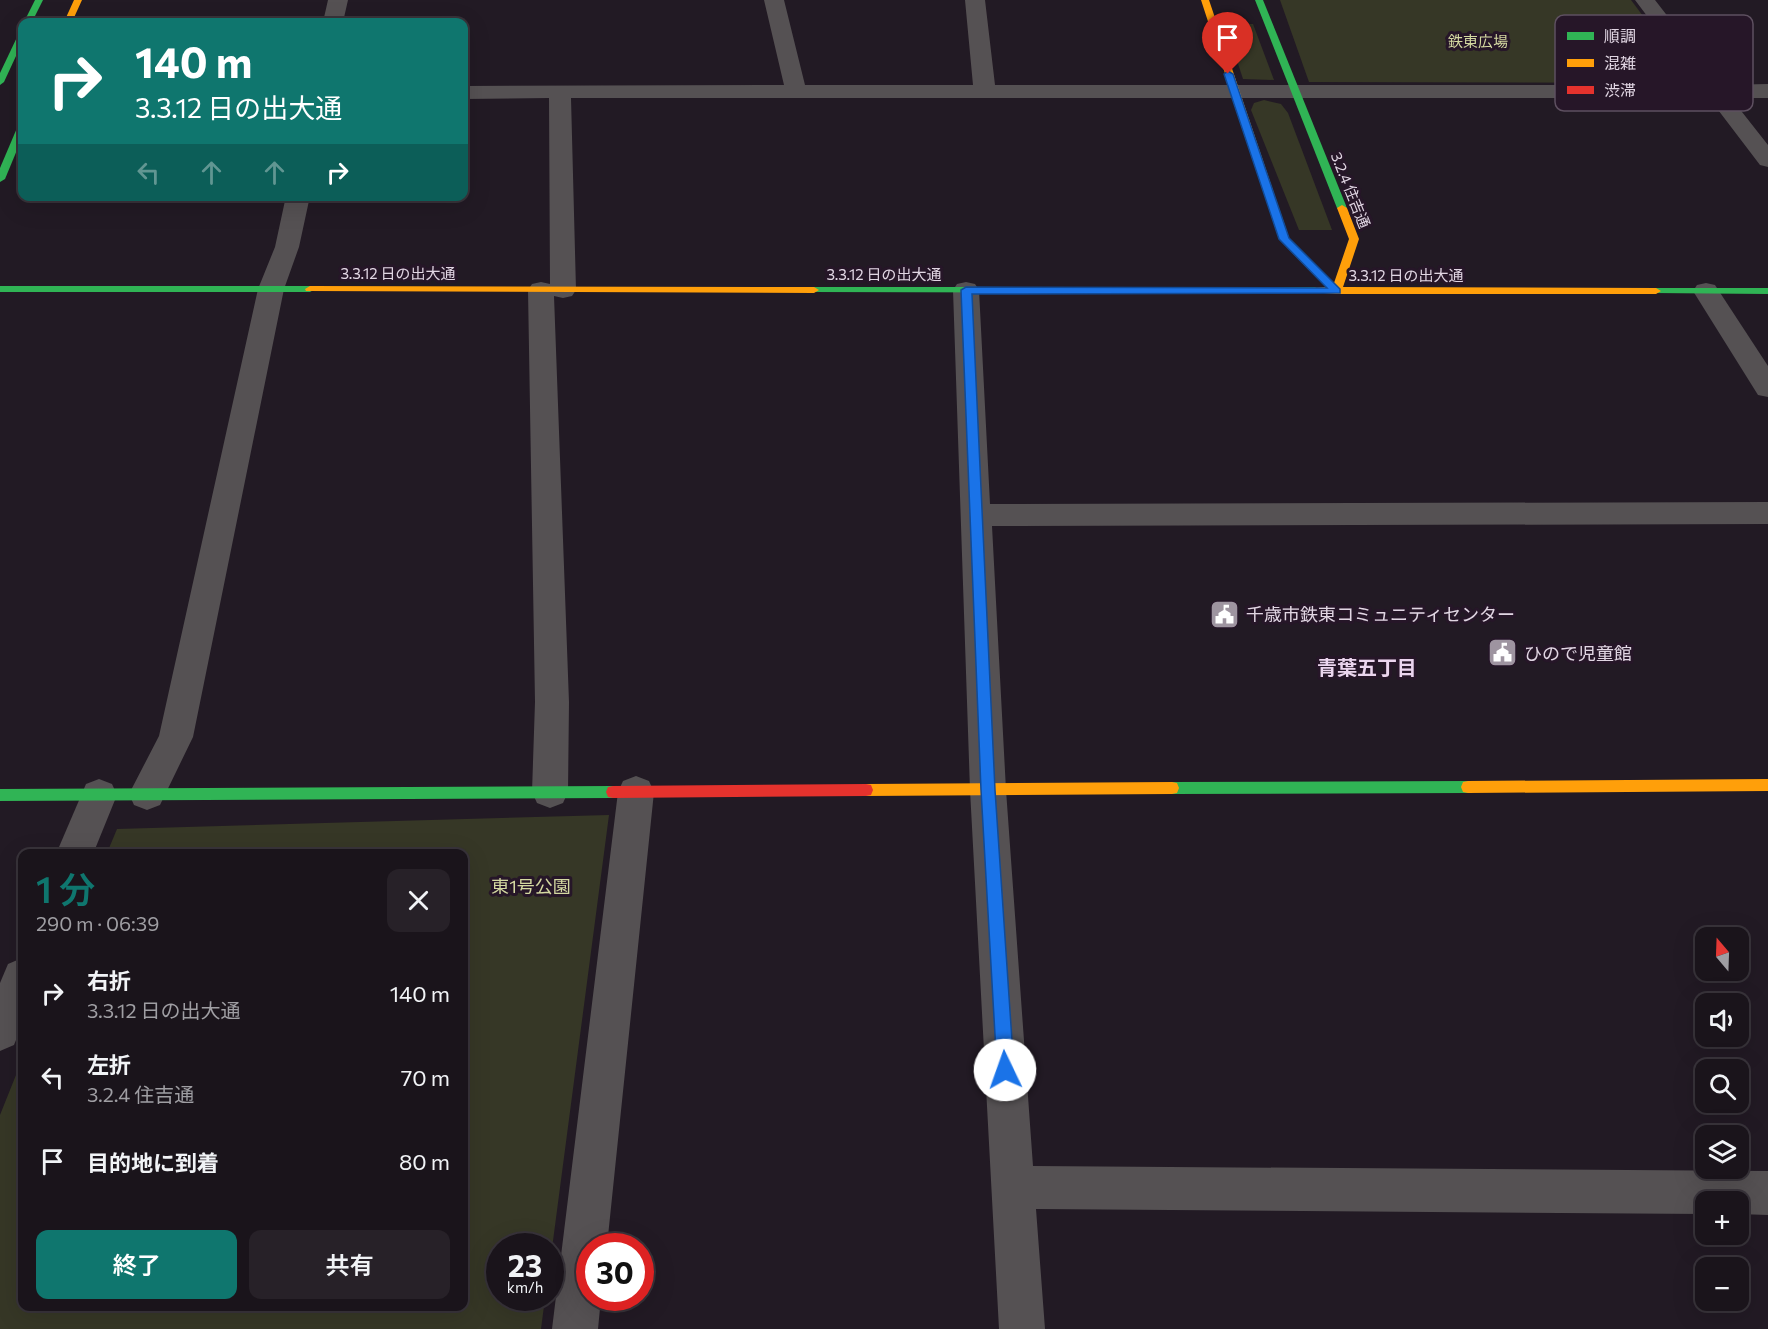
<!DOCTYPE html>
<html lang="ja">
<head>
<meta charset="utf-8">
<style>
	body { margin:0; font-family:Commissioner,"Noto Sans JP",sans-serif; background:#272128; color:#f1f3f6; height:100vh; display:flex; flex-direction:column; font-size:22px; white-space:nowrap }
	* { box-sizing:border-box; margin:0 }
	p { font-size:20px; color:#9f9ea3 }
	.icon { flex:none; width:33px; height:33px; fill:none; stroke:currentColor; stroke-width:2; stroke-linecap:round; stroke-linejoin:round }
	.map { position:relative; flex:1; overflow:hidden }
	.details { position:absolute; left:18px; top:849px; width:450px; height:462px; display:flex; flex-direction:column; background:#1a141b; border-radius:12px; box-shadow:0 6px 24px #0002,0 0 0 2px #38333a }
	.details>* { flex:none }
	.hud { position:absolute; left:18px; top:18px; width:450px; height:183px; border-radius:12px; box-shadow:0 6px 24px #0002,0 0 0 2px #38333a; background:#0f766e; color:#fff; overflow:hidden }
	.needle { width:39px; rotate:341deg }
	.buttons { position:absolute; left:1695px; top:927px; display:grid; gap:12px }
	.buttons a { display:grid; place-items:center; width:54px; height:54px; border-radius:12px; background:#1a141b; box-shadow:0 6px 24px #0002,0 0 0 2px #38333a; font-size:30px }
	.speed { position:absolute; left:486px; top:1233px; display:flex; gap:12px; font-size:30px; font-weight:700; text-align:center }
	.speed>* { display:grid; place-content:center; width:78px; height:78px; border-radius:50%; background:#1a141b; box-shadow:0 6px 24px #0002,0 0 0 2px #38333a; line-height:1 }
	.speed small { font-size:15px; font-weight:400 }
	.speed .limit { border:9px solid #d22; background:#fff; color:#111 }
	.pin { position:absolute; display:grid; place-items:center; width:51px; height:51px; color:#fff; margin:-62px -26px; border-radius:50% 50% 50% 0; rotate:-45deg; box-shadow:0 0 6px #0007 }
	.pin .icon { rotate:45deg }
	.me { position:absolute; width:66px; margin:-33px; rotate:357deg; stroke-linejoin:round; filter:drop-shadow(0 0 4px #0008) }
	.turn { display:flex; align-items:center; gap:21px; height:126px; padding:0 18px; font-size:27px }
	.turn .icon { width:78px; height:78px; stroke-width:2.5 }
	.turn b { display:block; font-size:42px; line-height:51px }
	.lanes { display:flex; align-items:center; height:57px; padding:0 18px; background:#0003; justify-content:center; gap:30px; direction:ltr }
	.lanes .off { opacity:.35 }
	.round { display:grid; place-items:center; flex:none; width:63px; height:63px; border-radius:12px; background:#272128 }
	.overview { display:flex; align-items:center; justify-content:space-between; height:102px; padding:0 18px }
	h1 { font-size:36px; font-weight:600; line-height:45px; color:#0f766e }
	.cta { display:flex; gap:12px; margin-top:auto; padding:12px 18px }
	.cta a { flex:1; height:69px; border-radius:12px; background:#0f766e; color:#fff; font-size:24px; font-weight:600; line-height:69px; text-align:center }
	.cta a+a { background:#272128; color:#f1f3f6 }
	ul { padding:0; list-style:none }
	li { display:flex; align-items:center; gap:18px; height:84px; padding:0 18px }
	li div { flex:1 }
	li b { display:block; font-size:22px }
	li em { font-style:normal }
	.map>svg:first-child { display:block }
	.green { fill:#363726 }
	.lines { fill:none; stroke-linecap:round; stroke-linejoin:round }
	.street { fill:#555153; fill-rule:evenodd }
	.fast { fill:#30b455; fill-rule:evenodd }
	.slow { fill:#ff9f0a; fill-rule:evenodd }
	.jam { fill:#e5322d; fill-rule:evenodd }
	.route { fill:#1a73e8; stroke:#114b97; stroke-width:1.5 }
	.labels { text-anchor:middle; dominant-baseline:central; stroke-width:6; stroke-linejoin:round; paint-order:stroke }
	.far-park-label { font-size:15px; fill:#d4d9a1; stroke:#261628 }
	.far-street-label { font-size:15px; fill:#e1d6e3; stroke:#261628 }
	.poi-label { font-size:18px; fill:#e1d6e3; stroke:#261628; text-anchor:start }
	.park-label { font-size:18px; fill:#d4d9a1; stroke:#261628 }
	.neighbourhood-label { font-size:20px; font-weight:bold; fill:#ebd5ee; stroke:#261628 }
	.key { fill:#261628; stroke:#5e5060; stroke-width:1.5 }
	.key-label { font-size:16px; fill:#e1d6e3 }
</style>
</head>
<body>
<div class="map">
<svg width="1768" height="1329" viewBox="0 0 1768 1329">
	<rect width="100%" height="100%" fill="#221a24"/>
	<g class="green">
		<path d="M 1280,0 L 1631,0 L 1693,83 L 1309,82 Z"/>
		<path d="M 1225,24 L 1253,24 L 1274,80 L 1243,79 Z"/>
		<path d="M 1264,100 L 1281,104 L 1288,113 L 1332,230 L 1299,230 L 1251,110 L 1254,103 Z"/>
		<path d="M 609,815 L 551,1256 L 550,1246 L 500,1246 L 500,1298 L 545,1298 L 541,1329 L 0,1329 L 0,1115 L 22,1060 L 22,1306 L 464,1306 L 464,854 L 107,853 L 117,829 Z"/>
	</g>
	<g class="lines">
		<g class="street">
			<path d="M 328,0 L 348,0 L 343,22 L 323,22 Z"/>
			<path d="M 764,0 L 784,0 L 805,85 L 973,85 L 965,0 L 985,0 L 995,85 L 1699,85 L 1635,0 L 1655,0 L 1721,85 L 1768,84 L 1768,98 L 1731,98 L 1768,145 L 1768,167 L 1760,165 L 1709,98 L 571,98 L 576,290 L 572,296 L 563,298 L 554,296 L 569,702 L 568,792 L 563,803 L 550,808 L 537,803 L 532,792 L 535,702 L 528,290 L 532,284 L 541,282 L 550,284 L 549,98 L 464,99 L 464,86 L 784,85 Z"/>
			<path d="M 286,196 L 310,196 L 299,247 L 284,289 L 193,737 L 160,805 L 147,810 L 134,805 L 129,794 L 159,736 L 258,289 L 275,247 Z"/>
			<path d="M 966,282 L 975,284 L 979,290 L 990,504 L 1768,502 L 1768,524 L 992,526 L 1006,790 L 1033,1166 L 1768,1171 L 1768,1215 L 1738,1214 L 1738,1202 L 1706,1202 L 1706,1214 L 1036,1209 L 1045,1329 L 999,1329 L 970,790 L 953,290 L 957,284 Z"/>
			<path d="M 1706,283 L 1715,285 L 1768,366 L 1768,397 L 1758,395 L 1693,291 L 1697,285 Z"/>
			<path d="M 636,776 L 649,781 L 654,792 L 607,1246 L 590,1246 L 590,1298 L 601,1298 L 598,1329 L 552,1329 L 618,792 L 623,781 Z"/>
			<path d="M 99,779 L 112,784 L 117,795 L 93,854 L 56,854 L 86,784 Z"/>
			<path d="M 22,958 L 22,1025 L 14,1045 L 0,1051 L 0,983 L 8,964 Z"/>
		</g>
		<g class="fast">
			<path d="M 35,0 L 43,0 L 32,22 L 24,22 Z"/>
			<path d="M 1255,0 L 1263,0 L 1347,208 L 1345,210 L 1337,208 Z"/>
			<path d="M 19,33 L 22,33 L 22,43 L 4,82 L 0,85 L 0,73 Z"/>
			<path d="M 22,125 L 22,138 L 5,179 L 0,182 L 0,168 L 17,128 Z"/>
			<path d="M 0,286 L 310,286 L 315,289 L 310,292 L 0,292 Z"/>
			<path d="M 814,287 L 1315,287 L 1320,290 L 1315,293 L 810,292 L 809,290 Z"/>
			<path d="M 1656,288 L 1768,288 L 1768,294 L 1652,293 L 1651,291 Z"/>
			<path d="M 1468,781 L 1473,782 L 1475,787 L 1473,792 L 1468,793 L 1172,794 L 1167,793 L 1165,788 L 1167,783 L 1172,782 Z"/>
			<path d="M 613,786 L 618,787 L 620,792 L 618,797 L 613,798 L 0,801 L 0,789 Z"/>
		</g>
		<g class="slow">
			<path d="M 74,0 L 82,0 L 72,22 L 64,22 Z"/>
			<path d="M 1201,0 L 1209,0 L 1289,238 L 1334,283 L 1349,239 L 1337,208 L 1342,205 L 1347,208 L 1359,239 L 1343,287 L 1656,288 L 1661,291 L 1656,294 L 1336,294 L 1311,292 L 1311,288 L 1326,287 L 1279,239 Z"/>
			<path d="M 310,286 L 814,287 L 819,290 L 814,293 L 306,291 L 305,289 Z"/>
			<path d="M 1768,779 L 1768,791 L 1468,793 L 1463,792 L 1461,787 L 1463,782 L 1468,781 Z"/>
			<path d="M 1172,782 L 1177,783 L 1179,788 L 1177,793 L 1172,794 L 866,796 L 861,795 L 859,790 L 861,785 L 866,784 Z"/>
		</g>
		<path class="jam" d="M 866,784 L 871,785 L 873,790 L 871,795 L 866,796 L 613,798 L 608,797 L 606,792 L 608,787 L 613,786 Z"/>
	</g>
	<path class="route" d="M 1228,71 L 1233,74 L 1289,238 L 1340,289 L 1340,293 L 972,294 L 995,790 L 1014,1070 L 1011,1076 L 1005,1079 L 999,1076 L 997,1070 L 981,790 L 961,290 L 966,287 L 1327,288 L 1279,239 L 1224,74 Z"/>
	<defs>
		<symbol id="civic-square" viewBox="-11 -11 22 22"><rect x="-9" y="-9" width="18" height="18" rx="4" fill="#9e94a0" stroke="#261628"/><path d="M-.6-6.5H3V-4.5H.6V-3L4-1V1h2V6H-6V1h2V-1L-.6-3ZM-1.2 2.5V6h2.4V2.5Z" fill="#fff"/></symbol>
	</defs>
	<g fill-rule="evenodd">
		<use href="#civic-square" x="1208" y="598" width="33" height="33"/>
		<use href="#civic-square" x="1486" y="636" width="33" height="33"/>
	</g>
	<g class="labels">
		<g class="far-park-label">
			<text x="1478" y="41">鉄東広場</text>
		</g>
		<g class="far-street-label">
			<text transform="translate(1351 190) rotate(68)">3.2.4 住吉通</text>
			<text x="398" y="273">3.3.12 日の出大通</text>
			<text x="884" y="274">3.3.12 日の出大通</text>
			<text x="1406" y="275">3.3.12 日の出大通</text>
		</g>
		<g class="poi-label">
			<text x="1246" y="614">千歳市鉄東コミュニティセンター</text>
			<text x="1524" y="653">ひので児童館</text>
		</g>
		<g class="park-label">
			<text x="531" y="886">東1号公園</text>
		</g>
		<g class="neighbourhood-label">
			<text x="1367" y="667">青葉五丁目</text>
		</g>
	</g>
	<rect x="1555" y="15" width="198" height="96" rx="9" class="key"/>
	<rect x="1567" y="32" width="27" height="8" fill="#30b455"/>
	<rect x="1567" y="59" width="27" height="8" fill="#ff9f0a"/>
	<rect x="1567" y="86" width="27" height="8" fill="#e5322d"/>
	<g class="key-label">
		<text x="1604" y="42">順調</text>
		<text x="1604" y="69">混雑</text>
		<text x="1604" y="96">渋滞</text>
	</g>
</svg>
<div class="buttons">
<a><svg class="needle" viewBox="-14 -14 28 28"><path d="M0-13l5 13h-10z" fill="#e53935"/><path d="M0 13l5-13h-10z" fill="#9f9ea3"/></svg></a>
<a><svg class="icon" aria-label="sound" viewBox="0 0 24 24"><path d="M4 9h4l5-4v14l-5-4H4zM17 9q2 3 0 6"/></svg></a>
<a><svg class="icon" aria-label="search" viewBox="0 0 24 24"><circle cx="10" cy="10" r="6"/><path d="M15 15l6 6"/></svg></a>
<a><svg class="icon" aria-label="layers" viewBox="0 0 24 24"><path d="M12 4l9 5-9 5-9-5zM3 14l9 5 9-5"/></svg></a>
<a>+</a>
<a>−</a>
</div>
<div class="speed"><div>23<small>km/h</small></div><div class="limit">30</div></div>
<div class="pin" style="left:1228px;top:74px;background:#d93025"><svg class="icon" aria-label="arrive" viewBox="0 0 24 24"><path d="M6 21V4h12l-3 4 3 4H6"/></svg></div>
<svg class="me" style="left:1005px;top:1070px" viewBox="-20 -20 40 40"><circle r="19" fill="#fff"/><path d="M0-13L10 11 0 6-10 11z" fill="#1a73e8"/></svg>
<div class="hud">
<div class="turn"><svg class="icon" aria-label="right" viewBox="0 0 24 24"><path d="M7 20v-9h11M14 6l5 5-5 5"/></svg><div><b>140 m</b>3.3.12 日の出大通</div></div>
<div class="lanes"><svg class="icon off" aria-label="left" viewBox="0 0 24 24"><path d="M17 20v-9H6M10 6l-5 5 5 5"/></svg><svg class="icon off" aria-label="ahead" viewBox="0 0 24 24"><path d="M12 20V5M6 11l6-6 6 6"/></svg><svg class="icon off" aria-label="ahead" viewBox="0 0 24 24"><path d="M12 20V5M6 11l6-6 6 6"/></svg><svg class="icon" aria-label="right" viewBox="0 0 24 24"><path d="M7 20v-9h11M14 6l5 5-5 5"/></svg></div>
</div>
<section class="details">
<div class="overview"><div><h1>1 分</h1><p>290 m · 06:39</p></div><a class="round"><svg class="icon" aria-label="close" viewBox="0 0 24 24"><path d="M6 6l12 12M18 6L6 18"/></svg></a></div>
<ul>
<li><svg class="icon" aria-label="right" viewBox="0 0 24 24"><path d="M7 20v-9h11M14 6l5 5-5 5"/></svg><div><b>右折</b><p>3.3.12 日の出大通</p></div><em>140 m</em></li>
<li><svg class="icon" aria-label="left" viewBox="0 0 24 24"><path d="M17 20v-9H6M10 6l-5 5 5 5"/></svg><div><b>左折</b><p>3.2.4 住吉通</p></div><em>70 m</em></li>
<li><svg class="icon" aria-label="arrive" viewBox="0 0 24 24"><path d="M6 21V4h12l-3 4 3 4H6"/></svg><div><b>目的地に到着</b></div><em>80 m</em></li>
</ul>
<div class="cta"><a>終了</a><a>共有</a></div>
</section>
</div>
</body>
</html>
